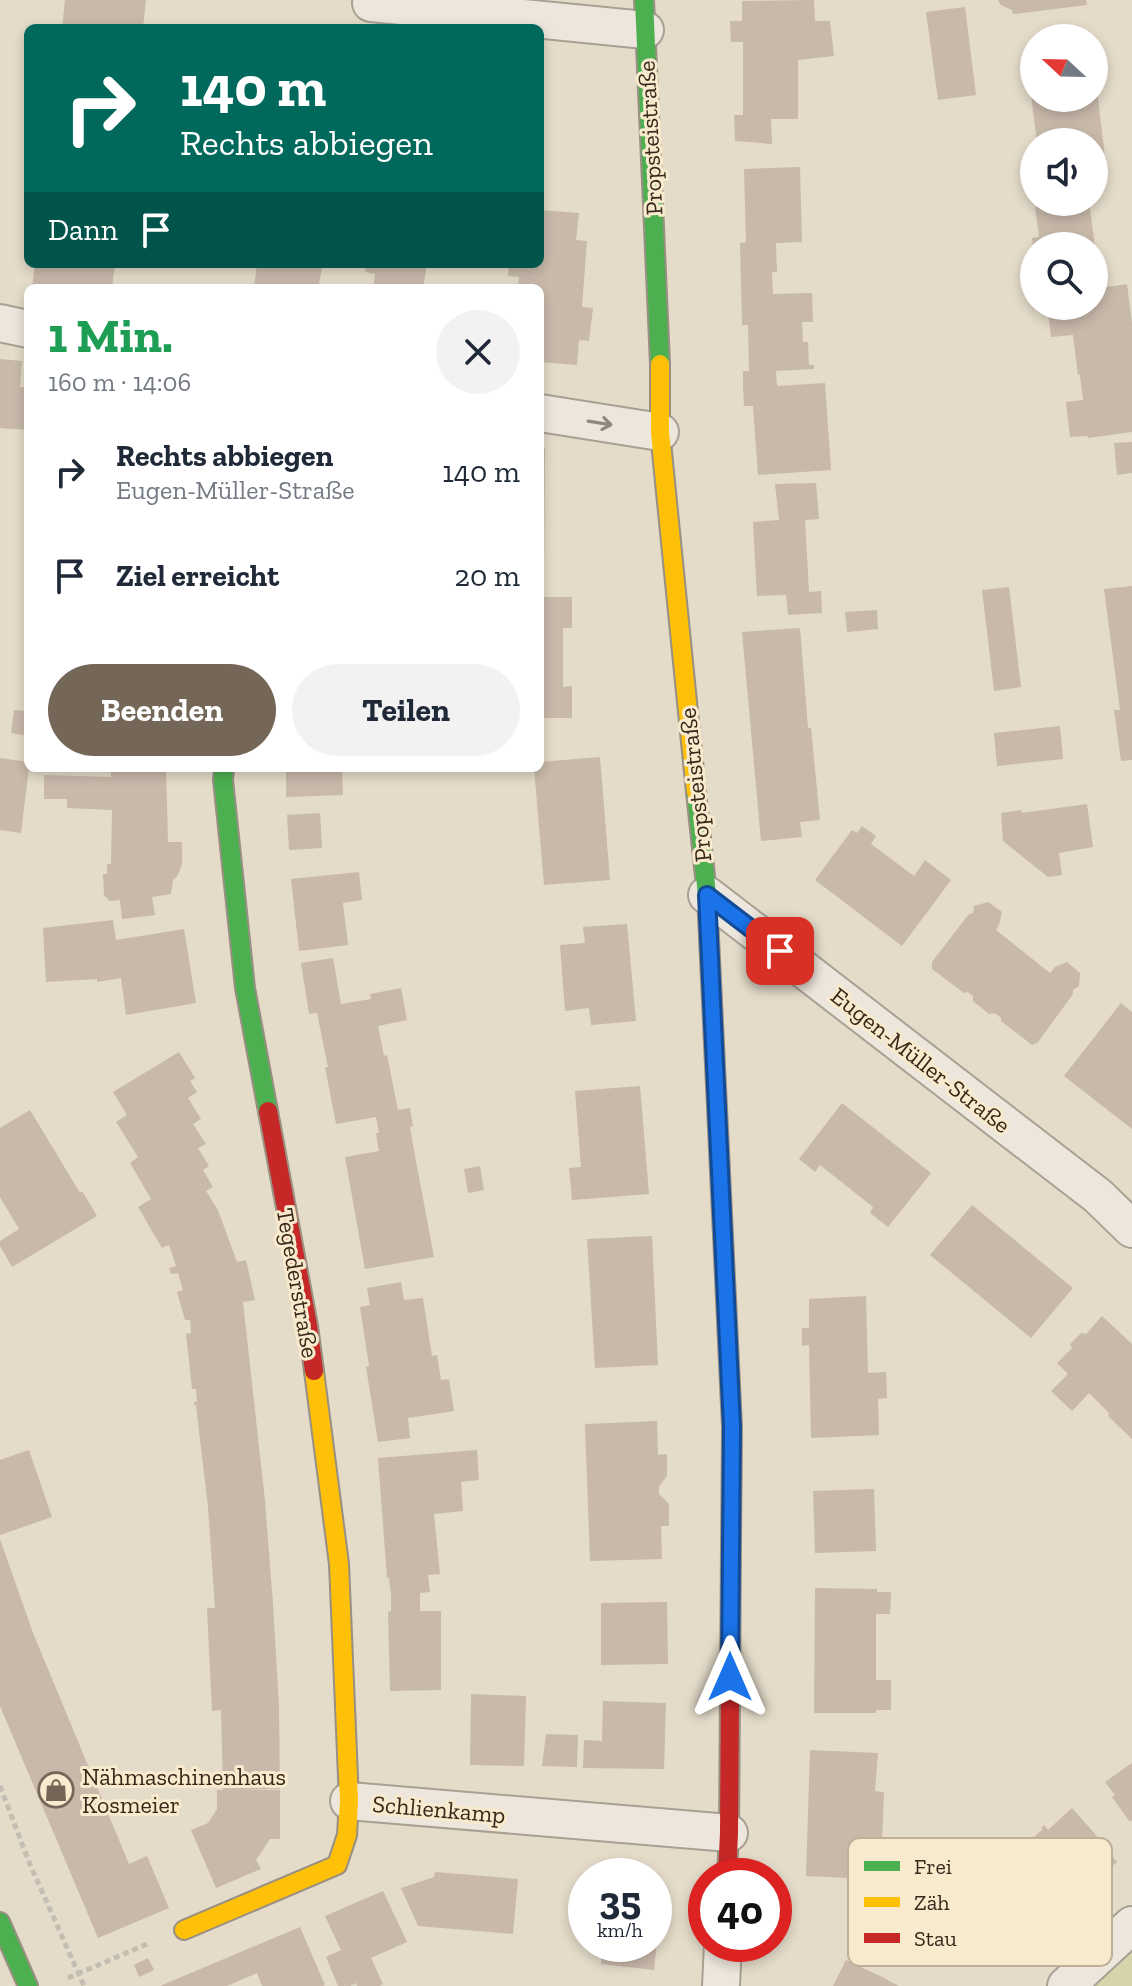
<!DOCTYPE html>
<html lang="de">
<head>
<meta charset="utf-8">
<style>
	body { margin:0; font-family:"Zilla Slab",serif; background:#f2f2f3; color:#1f2937; height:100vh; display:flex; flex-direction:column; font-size:30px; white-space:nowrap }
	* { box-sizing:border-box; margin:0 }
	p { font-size:26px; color:#747a83 }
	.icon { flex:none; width:44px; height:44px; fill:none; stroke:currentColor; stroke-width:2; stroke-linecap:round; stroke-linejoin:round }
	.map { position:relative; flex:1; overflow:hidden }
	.details { position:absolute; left:24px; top:284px; width:520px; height:488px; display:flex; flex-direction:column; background:#fff; border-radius:12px; box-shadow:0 4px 12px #0003 }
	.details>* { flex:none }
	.top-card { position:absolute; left:24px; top:24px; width:520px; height:244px; border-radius:12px; box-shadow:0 4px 12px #0003; background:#00695c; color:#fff; overflow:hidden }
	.needle { width:52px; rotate:292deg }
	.controls { position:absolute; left:1020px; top:24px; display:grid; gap:16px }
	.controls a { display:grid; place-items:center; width:88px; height:88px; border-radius:50%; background:#fff; box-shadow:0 4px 12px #0003; font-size:40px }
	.speed { position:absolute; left:568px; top:1858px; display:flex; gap:16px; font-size:40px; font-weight:700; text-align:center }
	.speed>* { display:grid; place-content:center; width:104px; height:104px; border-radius:50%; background:#fff; box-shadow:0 4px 12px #0003; line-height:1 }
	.speed small { font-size:20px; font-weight:400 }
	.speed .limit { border:12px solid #d22; background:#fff; color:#111 }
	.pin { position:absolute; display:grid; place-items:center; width:68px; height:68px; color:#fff; margin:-34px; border-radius:16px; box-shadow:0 4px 12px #0006 }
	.me { position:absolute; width:88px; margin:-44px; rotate:0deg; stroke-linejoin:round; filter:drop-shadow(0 0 6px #0008) }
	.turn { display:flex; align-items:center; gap:28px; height:168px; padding:0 24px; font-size:36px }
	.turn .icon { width:104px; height:104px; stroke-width:2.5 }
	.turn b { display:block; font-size:56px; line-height:68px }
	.then { display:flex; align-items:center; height:76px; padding:0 24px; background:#0003; gap:16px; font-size:30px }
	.round { display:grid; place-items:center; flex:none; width:84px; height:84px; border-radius:42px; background:#f2f2f3 }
	.headline { display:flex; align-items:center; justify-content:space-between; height:136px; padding:0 24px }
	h1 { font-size:48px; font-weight:800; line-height:60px; color:#1e9e55 }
	.button { display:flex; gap:16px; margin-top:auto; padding:16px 24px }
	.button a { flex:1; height:92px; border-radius:48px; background:#746758; color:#fff; font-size:32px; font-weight:800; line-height:92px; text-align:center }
	.button a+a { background:#f2f2f3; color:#1f2937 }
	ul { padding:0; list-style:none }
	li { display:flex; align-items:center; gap:24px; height:104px; padding:0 24px }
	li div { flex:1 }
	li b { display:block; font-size:30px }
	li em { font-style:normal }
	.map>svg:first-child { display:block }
	.green { fill:#d6d4aa }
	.building { fill:#c8b9aa }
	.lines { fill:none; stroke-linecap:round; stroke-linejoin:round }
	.street-casing { stroke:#a9a093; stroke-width:40 }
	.fast-casing { stroke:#998f83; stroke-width:22 }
	.slow-casing { stroke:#998f83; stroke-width:22 }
	.jam-casing { stroke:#998f83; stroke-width:22 }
	.path { stroke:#c4bdb2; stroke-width:5; stroke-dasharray:6 4; stroke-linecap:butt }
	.street { stroke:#ece6dc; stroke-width:36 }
	.fast { stroke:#4caf50; stroke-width:18 }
	.slow { stroke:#ffc107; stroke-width:18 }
	.jam { stroke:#c62828; stroke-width:18 }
	.oneway { stroke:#92877c }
	.route-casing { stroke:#114b97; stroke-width:20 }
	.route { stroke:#1a73e8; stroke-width:14 }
	.labels { text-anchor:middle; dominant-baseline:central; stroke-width:6; stroke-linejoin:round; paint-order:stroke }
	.street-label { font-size:24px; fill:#38281b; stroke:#f7eacd }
	.poi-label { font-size:24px; fill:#38281b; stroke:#f7eacd; text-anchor:start }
	.key { fill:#f7eacd; stroke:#beb098; stroke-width:2 }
	.key-label { font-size:22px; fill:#38281b }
</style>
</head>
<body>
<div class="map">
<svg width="1132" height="1986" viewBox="0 0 1132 1986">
	<rect width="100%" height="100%" fill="#e4dbc9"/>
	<path class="green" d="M 1132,1948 L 1132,1986 L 1089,1986 Z"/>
	<g class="building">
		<path d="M 65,0 L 146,0 L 143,28 L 62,28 Z"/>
		<path d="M 814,0 L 815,21 L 830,21 L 834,56 L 798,60 L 798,119 L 771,119 L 772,144 L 735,141 L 734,115 L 743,115 L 743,42 L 731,42 L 730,21 L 742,21 L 742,1 Z"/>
		<path d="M 998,0 L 1086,0 L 1087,5 L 1013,14 L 1012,10 L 1001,5 Z"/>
		<path d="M 965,7 L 976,95 L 938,100 L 926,12 Z"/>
		<path d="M 1034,54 L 1034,98 L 1094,98 L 1094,82 L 1096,82 L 1105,157 L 1094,159 L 1094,142 L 1037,142 L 1026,55 Z"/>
		<path d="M 800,167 L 802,242 L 776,243 L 777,272 L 772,272 L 773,294 L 812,293 L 813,322 L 802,322 L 803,342 L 808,342 L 809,365 L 814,365 L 814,369 L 776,371 L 777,386 L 825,383 L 831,470 L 758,475 L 753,406 L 744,406 L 743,388 L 743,371 L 749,371 L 748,325 L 742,325 L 740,243 L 746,242 L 744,169 Z"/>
		<path d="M 1071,202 L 1089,202 L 1095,246 L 1033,246 L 1032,238 L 1039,237 L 1035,207 Z"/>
		<path d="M 540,210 L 579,213 L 576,240 L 587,241 L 582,307 L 593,308 L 589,341 L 579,340 L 577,365 L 540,362 L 540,288 L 518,288 L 519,277 L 508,276 L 509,264 L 540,264 Z"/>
		<path d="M 35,264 L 115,264 L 112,288 L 32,288 Z"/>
		<path d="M 257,264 L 323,264 L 318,288 L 254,287 Z"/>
		<path d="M 366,264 L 427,264 L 423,288 L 373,288 L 375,274 L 365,272 Z"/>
		<path d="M 1127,284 L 1132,323 L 1132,432 L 1088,438 L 1088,436 L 1070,437 L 1066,402 L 1083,400 L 1080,375 L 1078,375 L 1073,335 L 1051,337 L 1048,312 L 1097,306 L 1094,289 Z"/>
		<path d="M 0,359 L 22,361 L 20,387 L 28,387 L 28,430 L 0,428 Z"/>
		<path d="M 1132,442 L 1132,473 L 1117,475 L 1114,443 Z"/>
		<path d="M 540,448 L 545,448 L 544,566 L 540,566 Z"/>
		<path d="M 816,483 L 819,519 L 805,520 L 809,592 L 821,591 L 822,613 L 788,615 L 786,595 L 757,596 L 753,522 L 779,520 L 775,484 Z"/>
		<path d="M 1132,586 L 1132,760 L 1121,761 L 1114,710 L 1120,710 L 1104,589 Z"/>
		<path d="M 1009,587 L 1021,687 L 994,691 L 982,590 Z"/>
		<path d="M 540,597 L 572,597 L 572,628 L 563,628 L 563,687 L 572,686 L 572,718 L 540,718 Z"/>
		<path d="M 877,610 L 878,629 L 847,632 L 845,612 Z"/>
		<path d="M 800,628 L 808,728 L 811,728 L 820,820 L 800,822 L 802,837 L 761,841 L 742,632 Z"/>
		<path d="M 14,710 L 28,711 L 28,736 L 11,733 Z"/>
		<path d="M 1060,726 L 1063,759 L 997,766 L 994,733 Z"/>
		<path d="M 600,757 L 610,880 L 544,885 L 534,768 L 540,768 L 540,762 Z"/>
		<path d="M 0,758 L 28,762 L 29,768 L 21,833 L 0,830 Z"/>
		<path d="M 166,768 L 168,842 L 182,842 L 182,864 L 178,875 L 173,880 L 171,894 L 152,897 L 155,915 L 122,919 L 120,900 L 110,901 L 104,895 L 103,874 L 107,874 L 107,864 L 111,864 L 112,810 L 67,808 L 67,799 L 44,799 L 44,775 L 111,777 L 111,769 Z"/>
		<path d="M 286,768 L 342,768 L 343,795 L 286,797 Z"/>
		<path d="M 1087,804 L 1093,847 L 1059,853 L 1062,875 L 1048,877 L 1003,841 L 1001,813 L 1021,810 L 1022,813 Z"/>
		<path d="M 320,813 L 322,848 L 289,850 L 287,815 Z"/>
		<path d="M 862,826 L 876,836 L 871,844 L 914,876 L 925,860 L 951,880 L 902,946 L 815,880 L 852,830 L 857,833 Z"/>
		<path d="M 359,872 L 362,900 L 343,903 L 348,945 L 299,951 L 291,879 Z"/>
		<path d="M 988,902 L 1002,912 L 999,925 L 996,930 L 1050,973 L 1055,967 L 1067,962 L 1080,973 L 1079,986 L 1073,990 L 1073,994 L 1038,1042 L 1032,1045 L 1001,1021 L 1001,1018 L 995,1013 L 989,1014 L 973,1001 L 973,996 L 968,992 L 964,993 L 932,969 L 932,962 L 968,915 L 973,913 L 974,906 Z"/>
		<path d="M 113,920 L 116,940 L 184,929 L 196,1003 L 126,1015 L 121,978 L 97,982 L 97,979 L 46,982 L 43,928 Z"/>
		<path d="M 627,924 L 636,1021 L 591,1025 L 589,1008 L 565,1011 L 560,945 L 585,943 L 583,927 Z"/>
		<path d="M 333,958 L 341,1004 L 371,999 L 370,994 L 401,988 L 407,1020 L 378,1026 L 384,1056 L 387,1055 L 398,1110 L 410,1108 L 413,1126 L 410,1127 L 413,1145 L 434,1257 L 365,1269 L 345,1157 L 379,1151 L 376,1133 L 379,1133 L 376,1117 L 336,1124 L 325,1067 L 328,1067 L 317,1013 L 309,1014 L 301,963 Z"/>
		<path d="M 1121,1003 L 1132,1012 L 1132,1129 L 1064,1076 Z"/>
		<path d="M 179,1052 L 195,1078 L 190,1081 L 197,1092 L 188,1098 L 201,1119 L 193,1124 L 206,1144 L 198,1148 L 209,1166 L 203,1170 L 213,1187 L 206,1191 L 218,1210 L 237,1262 L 246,1260 L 255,1300 L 243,1302 L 265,1501 L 273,1604 L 279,1707 L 280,1789 L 223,1790 L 221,1710 L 212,1711 L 207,1608 L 215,1608 L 208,1507 L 196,1405 L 194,1405 L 194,1402 L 197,1402 L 196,1389 L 192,1389 L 186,1334 L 191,1333 L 190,1320 L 185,1320 L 177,1292 L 183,1290 L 178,1273 L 171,1274 L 169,1268 L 176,1266 L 169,1245 L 162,1248 L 138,1207 L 151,1199 L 130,1163 L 138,1157 L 116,1122 L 127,1115 L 113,1092 Z"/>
		<path d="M 640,1086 L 649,1194 L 572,1200 L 569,1168 L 581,1167 L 575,1091 Z"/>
		<path d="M 842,1103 L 931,1173 L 888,1227 L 870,1213 L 873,1207 L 820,1165 L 815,1172 L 799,1159 Z"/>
		<path d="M 30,1110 L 80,1193 L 82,1191 L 97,1216 L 12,1267 L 0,1246 L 0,1241 L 19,1229 L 0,1197 L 0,1128 Z"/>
		<path d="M 480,1166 L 484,1190 L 468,1193 L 464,1169 Z"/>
		<path d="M 972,1205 L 1073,1288 L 1031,1338 L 930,1255 Z"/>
		<path d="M 652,1236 L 658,1365 L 595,1368 L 587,1239 Z"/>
		<path d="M 401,1282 L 404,1300 L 423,1298 L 432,1356 L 437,1355 L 441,1380 L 449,1379 L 454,1411 L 408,1418 L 410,1438 L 378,1442 L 366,1367 L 369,1366 L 360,1307 L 370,1305 L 367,1288 Z"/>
		<path d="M 866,1296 L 868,1373 L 886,1372 L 887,1398 L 878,1399 L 879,1435 L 811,1438 L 809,1345 L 802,1346 L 802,1328 L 809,1328 L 809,1299 Z"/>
		<path d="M 1102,1316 L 1132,1344 L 1132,1439 L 1108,1416 L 1109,1413 L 1089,1393 L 1072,1411 L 1051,1391 L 1068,1374 L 1057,1363 L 1072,1348 L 1070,1344 L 1081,1333 L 1086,1334 Z"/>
		<path d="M 657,1421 L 658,1455 L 667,1454 L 667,1476 L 659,1486 L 659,1494 L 669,1504 L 669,1526 L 661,1526 L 662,1559 L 590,1561 L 585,1424 Z"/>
		<path d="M 29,1450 L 52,1517 L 0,1535 L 0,1460 Z"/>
		<path d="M 477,1450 L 479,1480 L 461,1482 L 463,1511 L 434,1514 L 440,1574 L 428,1575 L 430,1592 L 420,1593 L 420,1611 L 441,1611 L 441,1690 L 390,1691 L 388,1612 L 391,1611 L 391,1595 L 389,1578 L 387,1578 L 378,1458 Z"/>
		<path d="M 874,1489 L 876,1551 L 815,1553 L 813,1491 Z"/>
		<path d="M 0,1539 L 33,1633 L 129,1864 L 147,1856 L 169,1908 L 98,1938 L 0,1706 Z"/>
		<path d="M 815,1588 L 877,1589 L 877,1592 L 891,1592 L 890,1614 L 876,1614 L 876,1680 L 891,1680 L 891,1710 L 876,1710 L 876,1713 L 814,1713 Z"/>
		<path d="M 667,1602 L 668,1664 L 601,1665 L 601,1603 Z"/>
		<path d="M 471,1694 L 526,1696 L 524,1766 L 470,1765 Z"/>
		<path d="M 603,1701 L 666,1703 L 664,1769 L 583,1768 L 584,1740 L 602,1741 Z"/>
		<path d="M 546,1734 L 578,1735 L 577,1767 L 542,1766 Z"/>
		<path d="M 810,1750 L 878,1753 L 875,1791 L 884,1792 L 882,1843 L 872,1843 L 870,1879 L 806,1876 Z"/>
		<path d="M 1132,1763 L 1132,1820 L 1130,1822 L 1112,1797 L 1115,1795 L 1105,1782 Z"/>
		<path d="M 217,1790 L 280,1790 L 280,1839 L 270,1839 L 256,1860 L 261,1869 L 216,1888 L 191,1830 L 208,1823 L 217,1809 Z"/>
		<path d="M 1072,1808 L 1103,1843 L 1102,1844 L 1117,1862 L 1072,1901 L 1024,1846 L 1043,1829 L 1041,1828 L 1044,1825 L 1048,1830 Z"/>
		<path d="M 435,1872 L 518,1879 L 513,1934 L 418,1926 L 401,1888 L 434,1877 Z"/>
		<path d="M 383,1891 L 407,1942 L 371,1958 L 383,1984 L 379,1986 L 357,1986 L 356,1983 L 350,1986 L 338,1986 L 326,1957 L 341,1950 L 325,1916 Z"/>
		<path d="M 654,1892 L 662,1893 L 654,1970 L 601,1964 L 603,1944 L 654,1944 Z"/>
		<path d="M 300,1927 L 325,1985 L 323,1986 L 262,1986 L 257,1973 L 227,1986 L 160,1986 Z"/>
		<path d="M 148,1958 L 154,1970 L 139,1977 L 134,1965 Z"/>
		<path d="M 846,1960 L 882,1977 L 899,1986 L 833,1986 Z"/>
	</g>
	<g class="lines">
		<defs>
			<g id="street">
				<path d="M 371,3 L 645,30"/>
				<path d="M 0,323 L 28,329"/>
				<path d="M 540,413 L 660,432"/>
				<path d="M 707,895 L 1098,1196 L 1132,1229"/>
				<path d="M 349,1801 L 729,1833"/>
				<path d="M 721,1986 L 723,1944"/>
				<path d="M 1066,1986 L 1132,1925"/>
			</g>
			<g id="fast">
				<path d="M 644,0 L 660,364"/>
				<path d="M 224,768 L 223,780 L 245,988 L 268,1111"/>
				<path d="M 696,792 L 707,895 L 732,1427 L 731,1547"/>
				<path d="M 0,1922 L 28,1986"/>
			</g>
			<g id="slow">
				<path d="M 660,364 L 660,432 L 696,792"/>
				<path d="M 184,1930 L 337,1865 L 347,1835 L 349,1801 L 339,1564 L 314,1371"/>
			</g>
			<g id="jam">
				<path d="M 268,1111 L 308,1326 L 314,1371"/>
				<path d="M 727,1876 L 729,1833 L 731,1547"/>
			</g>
		</defs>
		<use href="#street" class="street-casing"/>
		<use href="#fast" class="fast-casing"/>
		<use href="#slow" class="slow-casing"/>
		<use href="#jam" class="jam-casing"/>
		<g class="path">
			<path d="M 0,1786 L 29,1862 L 84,1986"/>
			<path d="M 68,1978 L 147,1944"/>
		</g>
		<use href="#street" class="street"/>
		<use href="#fast" class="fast"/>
		<use href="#slow" class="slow"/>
		<use href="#jam" class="jam"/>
	</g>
	<defs><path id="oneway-shaft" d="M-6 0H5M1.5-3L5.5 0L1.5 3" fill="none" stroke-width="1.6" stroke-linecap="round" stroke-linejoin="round" transform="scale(2)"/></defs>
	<use class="oneway" href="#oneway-shaft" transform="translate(600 423) rotate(9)"/>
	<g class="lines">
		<defs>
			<path id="route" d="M 730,1677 L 732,1427 L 707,895 L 780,951"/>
		</defs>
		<use href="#route" class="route-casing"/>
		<use href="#route" class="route"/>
	</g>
	<defs>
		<symbol id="shop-ring" viewBox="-11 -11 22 22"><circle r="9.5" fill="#f7eacd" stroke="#746758" stroke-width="1.5"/><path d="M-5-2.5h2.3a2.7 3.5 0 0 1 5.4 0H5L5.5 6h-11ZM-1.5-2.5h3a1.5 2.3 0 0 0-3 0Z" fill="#746758"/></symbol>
	</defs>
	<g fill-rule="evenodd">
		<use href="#shop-ring" x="36" y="1770" width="40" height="40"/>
	</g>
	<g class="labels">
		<g class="street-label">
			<text transform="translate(650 138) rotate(-93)">Propsteistraße</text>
			<text transform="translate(695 785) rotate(-96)">Propsteistraße</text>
			<text transform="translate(921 1060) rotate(38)">Eugen-Müller-Straße</text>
			<text transform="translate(298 1283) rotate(80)">Tegederstraße</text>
			<text transform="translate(439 1809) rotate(5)">Schlienkamp</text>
		</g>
		<g class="poi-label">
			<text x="82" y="1776">Nähmaschinenhaus<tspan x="82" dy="28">Kosmeier</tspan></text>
		</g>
	</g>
	<rect x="848" y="1838" width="264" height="128" rx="12" class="key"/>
	<rect x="864" y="1861" width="36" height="10" fill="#4caf50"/>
	<rect x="864" y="1897" width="36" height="10" fill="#ffc107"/>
	<rect x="864" y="1933" width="36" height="10" fill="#c62828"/>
	<g class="key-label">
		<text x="914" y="1874">Frei</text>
		<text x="914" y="1910">Zäh</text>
		<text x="914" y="1946">Stau</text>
	</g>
</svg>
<div class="controls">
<a><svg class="needle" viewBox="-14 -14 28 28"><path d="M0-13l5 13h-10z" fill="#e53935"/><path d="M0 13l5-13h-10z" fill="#747a83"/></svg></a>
<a><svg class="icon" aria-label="sound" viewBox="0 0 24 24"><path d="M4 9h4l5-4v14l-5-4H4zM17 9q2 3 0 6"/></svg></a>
<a><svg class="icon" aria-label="search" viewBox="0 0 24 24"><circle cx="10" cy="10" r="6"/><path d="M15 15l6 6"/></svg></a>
</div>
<div class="speed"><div>35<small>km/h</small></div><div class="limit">40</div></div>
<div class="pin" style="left:780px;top:951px;background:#d93025"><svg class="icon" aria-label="arrive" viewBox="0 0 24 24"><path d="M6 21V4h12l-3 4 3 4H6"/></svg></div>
<svg class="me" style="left:730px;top:1677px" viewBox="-20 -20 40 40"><path d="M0-17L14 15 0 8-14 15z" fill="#1a73e8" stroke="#fff" stroke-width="4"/></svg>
<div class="top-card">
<div class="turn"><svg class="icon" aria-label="right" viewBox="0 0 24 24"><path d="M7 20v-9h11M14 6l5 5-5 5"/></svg><div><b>140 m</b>Rechts abbiegen</div></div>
<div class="then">Dann<svg class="icon" aria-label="arrive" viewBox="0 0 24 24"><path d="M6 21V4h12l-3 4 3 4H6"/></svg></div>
</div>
<section class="details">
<div class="headline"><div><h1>1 Min.</h1><p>160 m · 14:06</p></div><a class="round"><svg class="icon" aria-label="close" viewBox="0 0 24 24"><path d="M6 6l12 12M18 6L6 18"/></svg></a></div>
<ul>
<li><svg class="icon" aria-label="right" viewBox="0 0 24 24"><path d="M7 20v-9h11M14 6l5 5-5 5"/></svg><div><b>Rechts abbiegen</b><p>Eugen-Müller-Straße</p></div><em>140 m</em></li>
<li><svg class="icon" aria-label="arrive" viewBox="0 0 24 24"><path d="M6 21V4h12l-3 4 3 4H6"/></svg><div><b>Ziel erreicht</b></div><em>20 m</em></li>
</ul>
<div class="button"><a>Beenden</a><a>Teilen</a></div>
</section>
</div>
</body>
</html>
